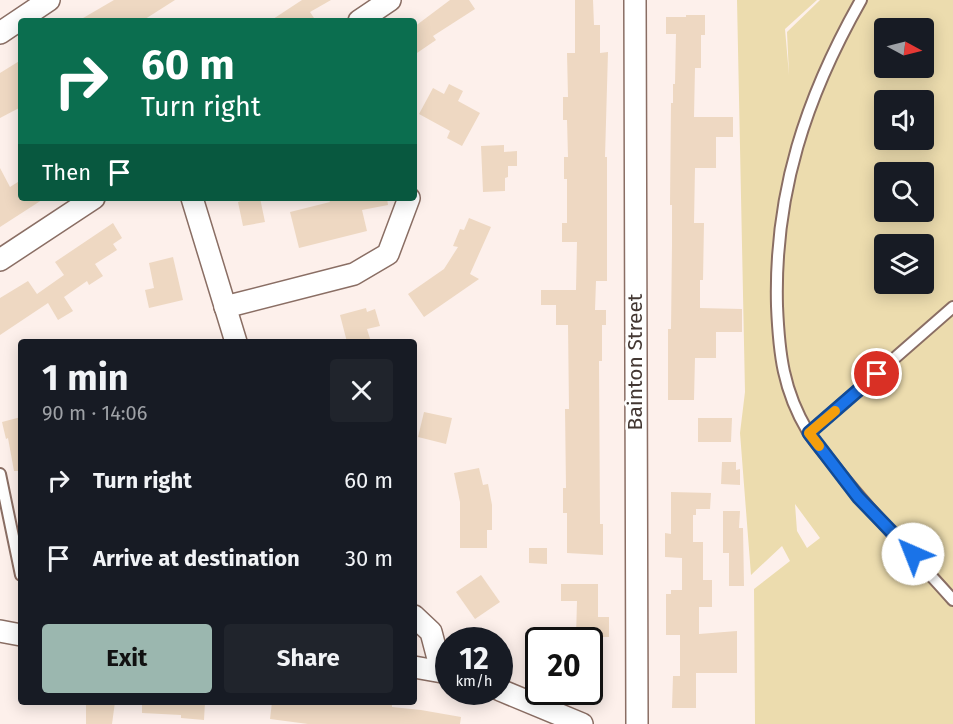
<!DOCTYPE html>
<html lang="en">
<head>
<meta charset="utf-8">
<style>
	body { margin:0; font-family:"Fira Sans",sans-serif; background:#20242c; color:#f1f3f6; height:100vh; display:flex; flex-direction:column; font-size:22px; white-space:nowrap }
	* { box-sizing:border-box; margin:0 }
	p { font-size:20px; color:#9ea1a6 }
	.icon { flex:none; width:33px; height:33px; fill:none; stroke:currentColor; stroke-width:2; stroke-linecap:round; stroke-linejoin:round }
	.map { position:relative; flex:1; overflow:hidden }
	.details { position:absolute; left:18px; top:339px; width:399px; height:366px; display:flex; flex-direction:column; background:#171b24; border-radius:6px; box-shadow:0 3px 15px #0003 }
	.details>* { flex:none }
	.top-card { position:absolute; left:18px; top:18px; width:399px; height:183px; border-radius:6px; box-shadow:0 3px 15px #0003; background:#0b6e4f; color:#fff; overflow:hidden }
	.needle { width:39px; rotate:97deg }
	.controls { position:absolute; left:874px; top:18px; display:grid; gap:12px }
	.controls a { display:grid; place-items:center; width:60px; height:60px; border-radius:6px; background:#171b24; box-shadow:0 3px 15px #0003; font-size:30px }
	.speed { position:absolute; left:435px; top:627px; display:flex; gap:12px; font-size:30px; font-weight:700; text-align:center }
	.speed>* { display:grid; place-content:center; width:78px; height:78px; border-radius:50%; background:#171b24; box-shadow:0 3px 15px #0003; line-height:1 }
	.speed small { font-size:15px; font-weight:400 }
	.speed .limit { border:3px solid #111; border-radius:9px; background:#fff; color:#111 }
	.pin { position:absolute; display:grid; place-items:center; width:51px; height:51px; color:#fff; margin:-26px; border:3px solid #fff; border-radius:50%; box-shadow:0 2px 6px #0007 }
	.me { position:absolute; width:66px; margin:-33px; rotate:316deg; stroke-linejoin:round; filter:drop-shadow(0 0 4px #0008) }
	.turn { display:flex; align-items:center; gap:21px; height:126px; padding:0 24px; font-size:27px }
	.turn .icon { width:78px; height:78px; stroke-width:2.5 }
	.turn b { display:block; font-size:42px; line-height:51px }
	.then { display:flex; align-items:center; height:57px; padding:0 24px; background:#0003; gap:12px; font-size:22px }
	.round { display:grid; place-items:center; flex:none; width:63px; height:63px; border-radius:6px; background:#20242c }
	.head { display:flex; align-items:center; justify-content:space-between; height:102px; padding:0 24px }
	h1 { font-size:36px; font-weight:700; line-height:45px }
	.cta { display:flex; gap:12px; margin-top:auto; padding:12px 24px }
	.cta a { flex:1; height:69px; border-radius:6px; background:#9bb7af; color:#111; font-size:24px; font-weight:700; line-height:69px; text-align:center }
	.cta a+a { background:#20242c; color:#f1f3f6 }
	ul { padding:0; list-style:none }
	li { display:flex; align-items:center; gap:18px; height:78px; padding:0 24px }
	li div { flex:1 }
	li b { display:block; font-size:22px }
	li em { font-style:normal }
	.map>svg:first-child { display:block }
	.green { fill:#ecdcae; fill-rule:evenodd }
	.building { fill:#eed8c2 }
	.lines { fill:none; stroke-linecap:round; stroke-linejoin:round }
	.lane-casing { stroke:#8a6e64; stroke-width:14 }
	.street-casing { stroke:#8a6e64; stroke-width:24 }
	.lane { stroke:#fff; stroke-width:10 }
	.street { stroke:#fff; stroke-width:21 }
	.route-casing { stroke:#114b97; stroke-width:15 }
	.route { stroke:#1a73e8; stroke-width:10 }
	.slow { stroke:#f59e0b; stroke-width:10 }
	.labels { text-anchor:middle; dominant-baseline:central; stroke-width:5; stroke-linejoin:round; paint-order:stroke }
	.street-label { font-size:21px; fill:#433732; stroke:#fff }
</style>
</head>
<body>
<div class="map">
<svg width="953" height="724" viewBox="0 0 953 724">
	<rect width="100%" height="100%" fill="#fdf0eb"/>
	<path class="green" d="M 737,0 L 817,0 L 785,29 L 789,75 L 787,32 L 820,0 L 953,0 L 953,724 L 755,724 L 754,589 L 790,561 L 782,546 L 751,575 L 740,433 L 745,392 ZM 885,28 L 924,28 L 924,68 L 885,68 ZM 885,100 L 924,100 L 924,140 L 885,140 ZM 885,172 L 924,172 L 924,212 L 885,212 ZM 885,244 L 924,244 L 924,284 L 885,284 ZM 795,504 L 820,538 L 807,548 L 797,531 Z"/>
	<g class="building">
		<path d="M 114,0 L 175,0 L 142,21 L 78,21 Z"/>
		<path d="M 302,0 L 331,0 L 310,12 L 316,21 L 270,21 Z"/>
		<path d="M 450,0 L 469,0 L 475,9 L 433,36 L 436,40 L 414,55 L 414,27 Z"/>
		<path d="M 575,0 L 593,0 L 594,25 L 600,25 L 600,53 L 608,52 L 605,157 L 607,157 L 607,281 L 596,281 L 595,310 L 606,310 L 606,325 L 602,325 L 602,361 L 599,361 L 600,524 L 603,524 L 603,555 L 567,553 L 567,513 L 563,513 L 563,488 L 566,488 L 565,409 L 569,409 L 568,325 L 556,325 L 556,305 L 541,305 L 541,290 L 576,290 L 577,242 L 562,242 L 562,223 L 567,223 L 567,179 L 564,179 L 564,157 L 568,157 L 567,120 L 563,120 L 563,97 L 568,97 L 567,53 L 575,53 Z"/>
		<path d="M 686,15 L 705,15 L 705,35 L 701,35 L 701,68 L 695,68 L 694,117 L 733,117 L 733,137 L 716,137 L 716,168 L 695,168 L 694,223 L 704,223 L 703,280 L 700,280 L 700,308 L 742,309 L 742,332 L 716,332 L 716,358 L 695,358 L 694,400 L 668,400 L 668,329 L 671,329 L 672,245 L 672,205 L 670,205 L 671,103 L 673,103 L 673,84 L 675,84 L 676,34 L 666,34 L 666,17 L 686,17 Z"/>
		<path d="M 21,60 L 21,107 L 0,118 L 0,73 Z"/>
		<path d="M 449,84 L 463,91 L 458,101 L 480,113 L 462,146 L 447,138 L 450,131 L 419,114 L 433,88 L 444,94 Z"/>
		<path d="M 504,145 L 504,152 L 517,151 L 517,166 L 508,166 L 508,177 L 505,178 L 505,191 L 483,192 L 481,146 Z"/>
		<path d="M 0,168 L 10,187 L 21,180 L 21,198 L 45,198 L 0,227 Z"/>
		<path d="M 241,198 L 260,198 L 265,222 L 243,226 L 238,202 L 241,201 Z"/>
		<path d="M 328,198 L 387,198 L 388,205 L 362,210 L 367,231 L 299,248 L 290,212 L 330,202 Z"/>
		<path d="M 469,218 L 491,227 L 470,274 L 479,279 L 424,317 L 408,294 L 444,269 L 458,247 L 453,246 L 460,229 L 464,230 Z"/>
		<path d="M 113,223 L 122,238 L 113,244 L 117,250 L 95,264 L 103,276 L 89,285 L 87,281 L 64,297 L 73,311 L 58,320 L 48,303 L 0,335 L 0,298 L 28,281 L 37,294 L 64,275 L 55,262 Z"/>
		<path d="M 173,257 L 183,300 L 149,308 L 145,290 L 154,288 L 149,263 Z"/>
		<path d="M 366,308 L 367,312 L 375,309 L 380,326 L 367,329 L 371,342 L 347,342 L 340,315 Z"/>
		<path d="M 424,412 L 452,418 L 446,444 L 418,437 Z"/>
		<path d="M 21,417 L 21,471 L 14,471 L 8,438 L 6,439 L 2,422 Z"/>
		<path d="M 698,418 L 732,418 L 731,442 L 698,442 Z"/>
		<path d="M 722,462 L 736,462 L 736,470 L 740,469 L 740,485 L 721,484 Z"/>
		<path d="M 479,468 L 483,485 L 488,484 L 492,505 L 492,530 L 487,530 L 487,548 L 460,548 L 460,502 L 454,473 Z"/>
		<path d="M 671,492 L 711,493 L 710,509 L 696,509 L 696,515 L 693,515 L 693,542 L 703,542 L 703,580 L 712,580 L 712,607 L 699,607 L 699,634 L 737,631 L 737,673 L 696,673 L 696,708 L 672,708 L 673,676 L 680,676 L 680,635 L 666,635 L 666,594 L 671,594 L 671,590 L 682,590 L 682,558 L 665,557 L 665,533 L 671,534 Z"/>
		<path d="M 723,511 L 740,511 L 739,528 L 743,528 L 744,586 L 729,586 L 729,553 L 723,553 Z"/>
		<path d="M 529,548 L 547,548 L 547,564 L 529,563 Z"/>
		<path d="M 481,575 L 500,602 L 475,619 L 456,592 Z"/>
		<path d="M 561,584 L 598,584 L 598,617 L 609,617 L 609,637 L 576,637 L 577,601 L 561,601 Z"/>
		<path d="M 86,702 L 115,702 L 112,724 L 86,724 Z"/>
		<path d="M 142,702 L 205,702 L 204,720 L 181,718 L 181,715 L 142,713 Z"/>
		<path d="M 272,702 L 357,702 L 392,705 L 392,707 L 421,710 L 461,717 L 460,724 L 308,724 L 270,719 Z"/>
	</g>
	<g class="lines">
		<defs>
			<g id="lane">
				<path d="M 861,0 C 806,97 774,193 777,306 C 779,354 783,390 808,432 C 815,443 825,454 833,464 C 870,512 913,555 953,600"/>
				<path d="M 809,433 L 953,307"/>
				<path d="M 0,474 L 21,575"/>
			</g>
			<g id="street">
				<path d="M 635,0 L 637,724"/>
				<path d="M 359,21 L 390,0"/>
				<path d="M 0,33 L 49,0"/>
				<path d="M 192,198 L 236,342"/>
				<path d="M 0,260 L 94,198"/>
				<path d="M 225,307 L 354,274 L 388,254 L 409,198"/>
				<path d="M 414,616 L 431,632 L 441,670"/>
				<path d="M 0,631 L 21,635"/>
				<path d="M 414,667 L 448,673"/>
				<path d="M 500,690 L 582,724"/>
			</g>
		</defs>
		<use href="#lane" class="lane-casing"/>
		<use href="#street" class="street-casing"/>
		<use href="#lane" class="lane"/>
		<use href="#street" class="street"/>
	</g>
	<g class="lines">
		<defs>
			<path id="route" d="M 877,374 L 809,433 L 858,497 L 913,554"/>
		</defs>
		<use href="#route" class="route-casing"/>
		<use href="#route" class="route"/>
		<path class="slow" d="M 819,446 L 809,433 L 835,411"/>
	</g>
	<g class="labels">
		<g class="street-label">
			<text transform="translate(635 362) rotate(-90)">Bainton Street</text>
		</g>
	</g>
</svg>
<div class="controls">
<a><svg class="needle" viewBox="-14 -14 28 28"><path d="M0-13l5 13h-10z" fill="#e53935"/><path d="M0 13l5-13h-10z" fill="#9ea1a6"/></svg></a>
<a><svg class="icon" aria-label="sound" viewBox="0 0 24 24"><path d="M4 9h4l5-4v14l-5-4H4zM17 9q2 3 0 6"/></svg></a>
<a><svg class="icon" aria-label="search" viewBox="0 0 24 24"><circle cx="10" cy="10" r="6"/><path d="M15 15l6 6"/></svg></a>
<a><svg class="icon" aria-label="layers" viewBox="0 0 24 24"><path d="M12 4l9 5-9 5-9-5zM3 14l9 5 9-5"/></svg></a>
</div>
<div class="speed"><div>12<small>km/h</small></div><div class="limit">20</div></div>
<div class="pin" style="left:877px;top:374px;background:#d93025"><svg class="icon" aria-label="arrive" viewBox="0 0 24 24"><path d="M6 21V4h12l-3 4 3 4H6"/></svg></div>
<svg class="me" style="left:913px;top:554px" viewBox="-20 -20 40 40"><circle r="19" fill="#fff"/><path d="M0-13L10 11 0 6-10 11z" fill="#1a73e8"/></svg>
<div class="top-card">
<div class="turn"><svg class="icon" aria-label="right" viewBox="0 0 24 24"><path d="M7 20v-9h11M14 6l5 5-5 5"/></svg><div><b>60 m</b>Turn right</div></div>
<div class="then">Then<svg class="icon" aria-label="arrive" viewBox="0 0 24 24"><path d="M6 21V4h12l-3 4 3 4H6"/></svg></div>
</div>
<section class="details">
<div class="head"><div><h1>1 min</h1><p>90 m · 14:06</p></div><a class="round"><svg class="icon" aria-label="close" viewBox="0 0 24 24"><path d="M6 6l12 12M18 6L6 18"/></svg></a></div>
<ul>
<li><svg class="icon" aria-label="right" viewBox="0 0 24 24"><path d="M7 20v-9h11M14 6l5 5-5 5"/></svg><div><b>Turn right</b></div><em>60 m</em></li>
<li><svg class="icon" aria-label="arrive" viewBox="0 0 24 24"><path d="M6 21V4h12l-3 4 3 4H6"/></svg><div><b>Arrive at destination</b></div><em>30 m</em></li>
</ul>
<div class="cta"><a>Exit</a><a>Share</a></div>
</section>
</div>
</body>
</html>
